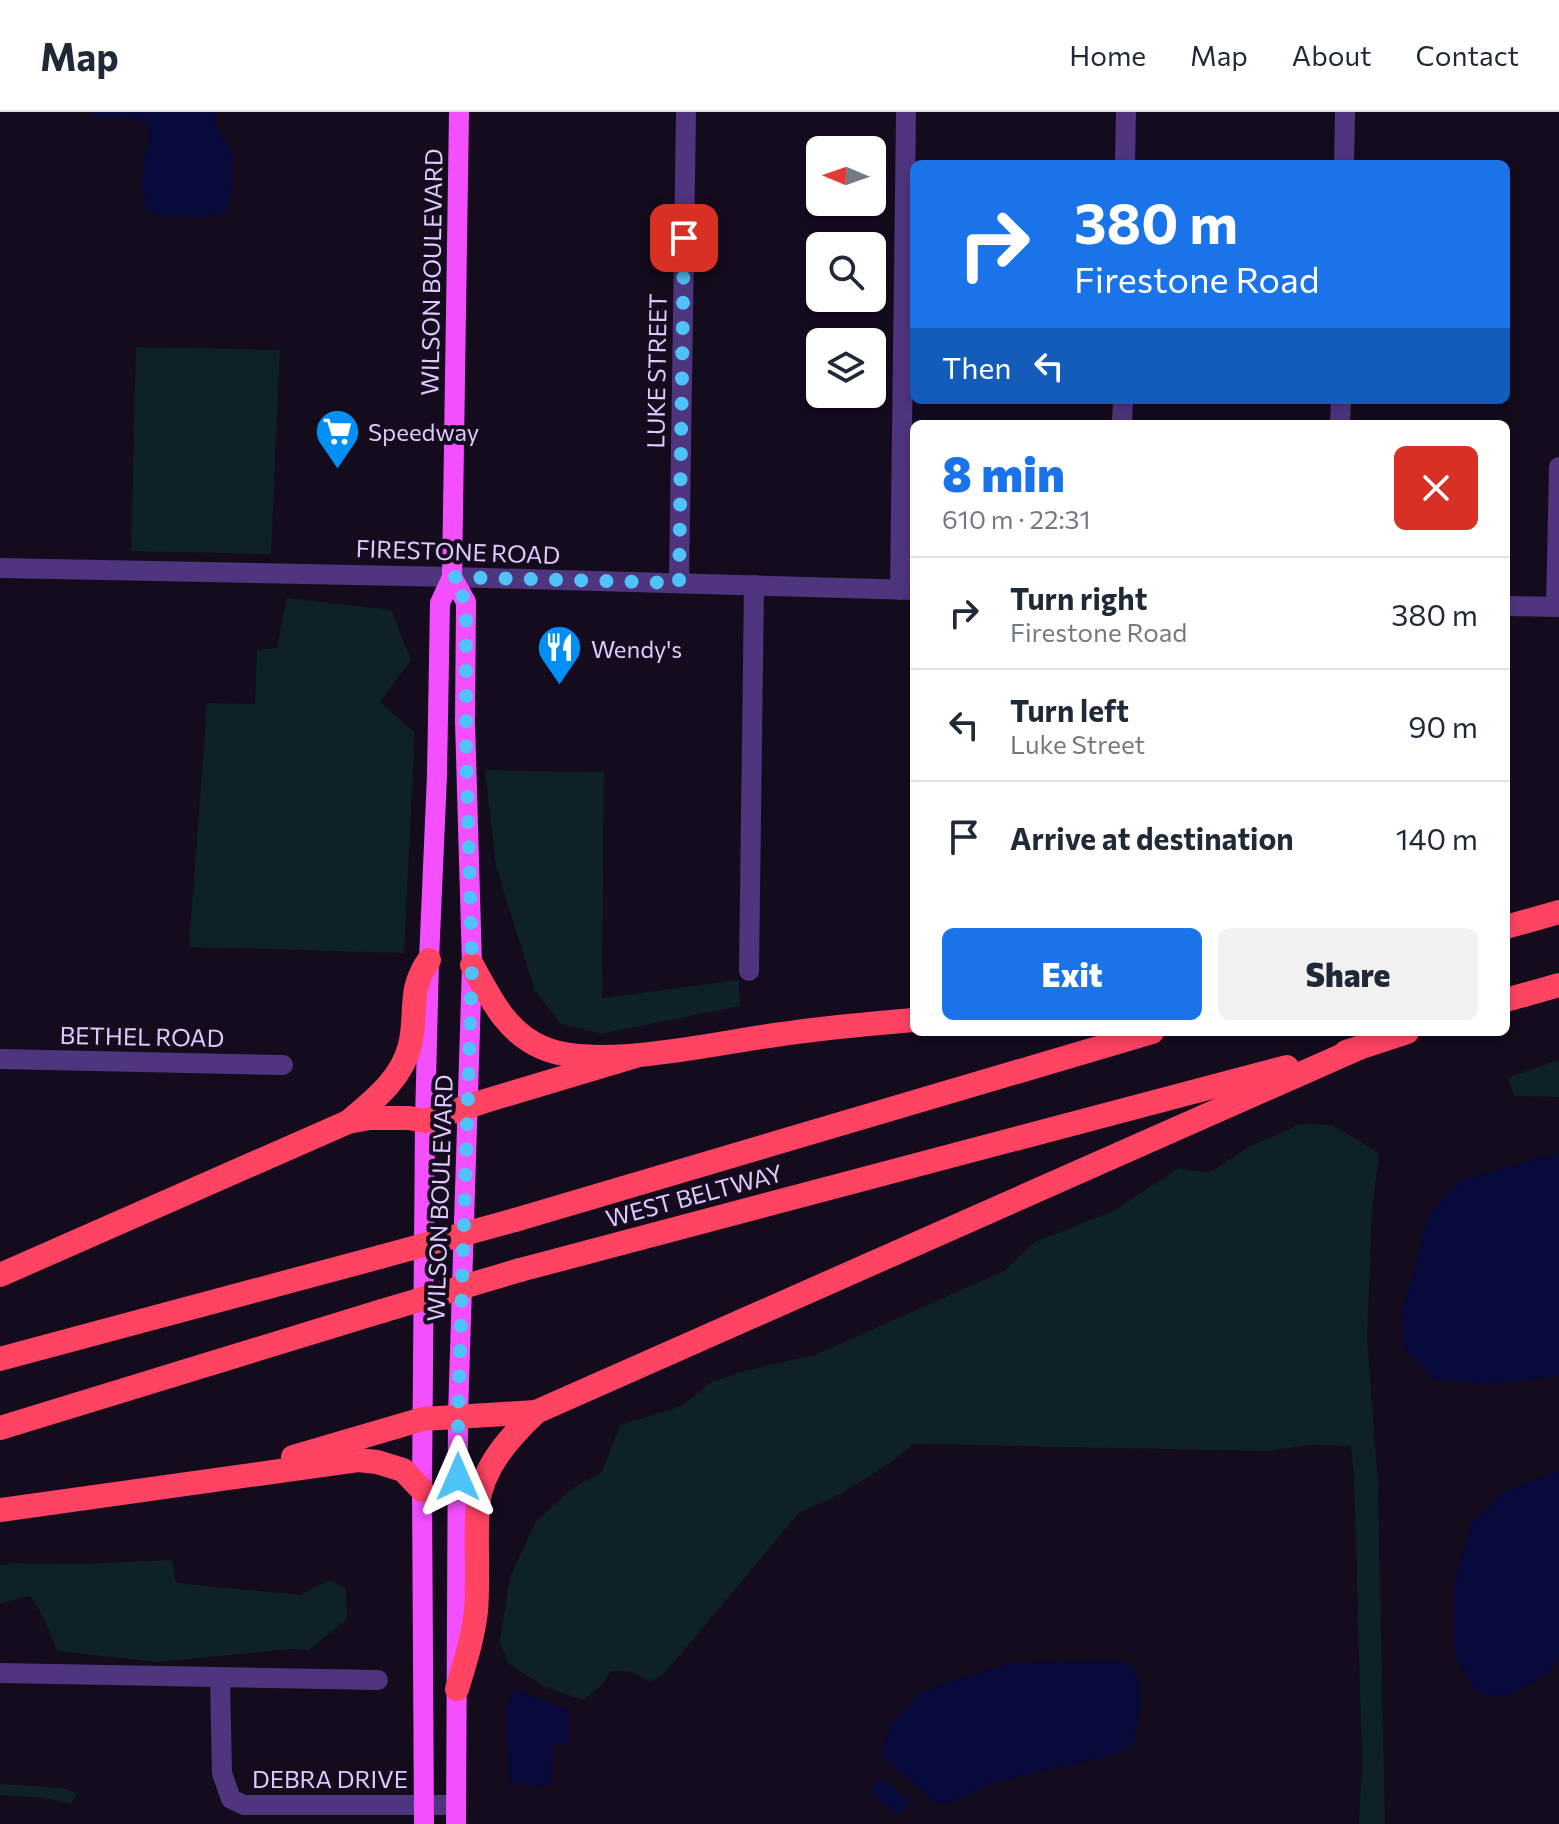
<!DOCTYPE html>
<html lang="en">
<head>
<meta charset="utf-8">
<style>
	body { margin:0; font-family:Commissioner,sans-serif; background:#f2f2f3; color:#1f2937; height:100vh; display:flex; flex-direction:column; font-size:30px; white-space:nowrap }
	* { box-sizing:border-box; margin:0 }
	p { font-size:26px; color:#747a83 }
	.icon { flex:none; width:44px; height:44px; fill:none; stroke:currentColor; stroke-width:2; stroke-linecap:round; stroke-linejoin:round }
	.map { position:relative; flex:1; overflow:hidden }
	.drawer { position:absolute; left:910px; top:308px; width:600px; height:616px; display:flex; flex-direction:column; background:#fff; border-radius:12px; box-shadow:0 4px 12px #0003 }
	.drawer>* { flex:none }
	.banner { position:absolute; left:910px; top:48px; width:600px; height:244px; border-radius:12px; box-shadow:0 4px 12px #0003; background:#1a73e8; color:#fff; overflow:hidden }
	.needle { width:52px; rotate:272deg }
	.fabs { position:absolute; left:806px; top:24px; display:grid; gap:16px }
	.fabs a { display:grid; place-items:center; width:80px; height:80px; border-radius:12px; background:#fff; box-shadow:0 4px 12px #0003; font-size:40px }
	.pin { position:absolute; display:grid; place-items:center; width:68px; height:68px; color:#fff; margin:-34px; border-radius:16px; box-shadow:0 4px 12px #0006 }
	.me { position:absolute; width:88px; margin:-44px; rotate:0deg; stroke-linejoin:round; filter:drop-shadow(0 0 6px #0008) }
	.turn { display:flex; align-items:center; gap:28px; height:168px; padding:0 32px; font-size:36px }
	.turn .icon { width:104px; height:104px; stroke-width:2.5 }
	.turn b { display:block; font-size:56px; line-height:68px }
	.then { display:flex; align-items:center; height:76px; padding:0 32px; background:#0003; gap:16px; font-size:30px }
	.round { display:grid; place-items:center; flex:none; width:84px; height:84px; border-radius:12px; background:#f2f2f3 }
	.head { display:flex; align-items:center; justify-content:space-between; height:136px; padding:0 32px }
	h1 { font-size:48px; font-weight:800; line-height:60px; color:#1a73e8 }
	.cta { display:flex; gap:16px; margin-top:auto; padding:16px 32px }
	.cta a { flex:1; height:92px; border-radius:12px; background:#1a73e8; color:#fff; font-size:32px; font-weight:800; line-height:92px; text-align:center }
	.cta a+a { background:#f2f2f3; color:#1f2937 }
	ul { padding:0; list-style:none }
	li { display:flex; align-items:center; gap:24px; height:112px; padding:0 32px; border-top:2px solid #e0e1e3 }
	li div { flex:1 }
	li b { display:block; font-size:30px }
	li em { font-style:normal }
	header { display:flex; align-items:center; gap:48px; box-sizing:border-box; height:112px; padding:0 40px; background:#fff; border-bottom:2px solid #e0e1e3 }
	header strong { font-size:38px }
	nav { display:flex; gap:44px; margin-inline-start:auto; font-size:28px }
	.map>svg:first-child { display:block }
	.green { fill:#0e2127 }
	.water { fill:#070a3a }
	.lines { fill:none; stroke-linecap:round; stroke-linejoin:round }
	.minor { stroke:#4e357e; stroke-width:20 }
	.major { stroke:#f34fff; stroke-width:20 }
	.highway { stroke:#ff4363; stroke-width:24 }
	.highway-bridge { stroke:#ff4363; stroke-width:24 }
	.route { stroke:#4fc3f7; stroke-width:14; stroke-dasharray:0 25.2 }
	.labels { text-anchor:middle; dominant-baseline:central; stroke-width:8; stroke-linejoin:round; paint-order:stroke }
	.street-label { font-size:24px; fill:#dfc8ff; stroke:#140b1d }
	.poi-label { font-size:24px; fill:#dfc8ff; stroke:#140b1d; text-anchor:start }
</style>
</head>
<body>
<header>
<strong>Map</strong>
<nav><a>Home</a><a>Map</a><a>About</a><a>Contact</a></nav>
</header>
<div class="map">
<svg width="1559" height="1712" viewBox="0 0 1559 1712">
	<rect width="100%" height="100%" fill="#140b1d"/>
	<g class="green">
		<path d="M 136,235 L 280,238 L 271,442 L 131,439 Z"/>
		<path d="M 287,486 L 391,498 L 411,548 L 380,590 L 415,621 L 404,841 L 189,835 L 207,591 L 255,592 L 257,538 L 277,536 Z"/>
		<path d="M 485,658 L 604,660 L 602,886 L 739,868 L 740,894 L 601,922 L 561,912 L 535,879 L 496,754 Z"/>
		<path d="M 1559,948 L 1559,985 L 1514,984 L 1507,966 Z"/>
		<path d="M 1301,1012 L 1332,1013 L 1379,1041 L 1372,1100 L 1367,1225 L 1378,1372 L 1385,1712 L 1359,1712 L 1362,1649 L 1354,1363 L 1351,1334 L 1312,1333 L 1266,1339 L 912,1332 L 893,1349 L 841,1382 L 799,1401 L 663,1563 L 649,1570 C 637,1562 625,1556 610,1560 L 602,1573 L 583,1588 L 545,1575 L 508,1551 L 500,1529 L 510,1465 L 536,1409 L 574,1375 L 602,1360 L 620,1313 L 682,1294 L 711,1270 L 748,1258 L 815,1243 L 1004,1159 L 1035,1130 L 1115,1098 L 1179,1056 L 1209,1061 L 1248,1035 Z"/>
		<path d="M 172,1448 L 176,1471 L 300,1483 L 330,1468 L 346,1476 L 347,1507 L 309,1538 L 291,1537 L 158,1550 L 57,1539 L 44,1506 L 30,1484 L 0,1492 L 0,1453 L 16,1451 L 77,1452 Z"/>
		<path d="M 0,1672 L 64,1676 L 77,1682 L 71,1692 L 44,1686 L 0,1683 Z"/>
	</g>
	<g class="water">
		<path d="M 90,0 L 215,0 C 216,21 225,23 231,39 C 234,49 233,95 225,100 C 216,106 193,105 182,105 C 173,105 159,106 151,101 C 140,95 143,60 144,48 C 145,38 152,27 148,17 C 146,13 143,10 141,7 L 97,6 Z"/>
		<path d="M 1559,1041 L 1559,1264 L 1487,1273 L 1433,1267 L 1403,1235 L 1401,1201 L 1414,1158 L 1429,1101 L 1460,1068 Z"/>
		<path d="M 1559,1358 L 1559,1544 L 1548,1562 L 1511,1583 L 1489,1584 L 1474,1577 L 1454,1542 L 1454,1471 L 1472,1410 L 1504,1380 Z"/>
		<path d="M 1120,1549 L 1132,1553 C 1145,1578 1140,1611 1131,1637 L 1110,1644 L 988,1672 L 965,1686 L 949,1692 L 935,1691 L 887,1649 L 881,1638 L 889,1614 L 921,1580 L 1009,1551 Z"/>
		<path d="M 516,1577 L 569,1599 L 569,1632 L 553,1633 L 551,1674 L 511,1672 L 509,1669 C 510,1646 499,1592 516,1577 Z"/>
		<path d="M 882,1666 L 910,1689 L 898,1704 L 870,1681 L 873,1678 L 874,1671 L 879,1670 Z"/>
	</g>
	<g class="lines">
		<g class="minor">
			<path d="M 1125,52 L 1126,0"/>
			<path d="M 1344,52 L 1345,0"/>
			<path d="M 1122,312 L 1123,288"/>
			<path d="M 1340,312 L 1341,288"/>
			<path d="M 0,456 L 452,465 L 914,478"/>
			<path d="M 679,471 L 686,0"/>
			<path d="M 900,478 L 906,0"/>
			<path d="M 1506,494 L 1559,495"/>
			<path d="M 1556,495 L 1559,355"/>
			<path d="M 749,859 L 754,473"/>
			<path d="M 0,947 L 283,953"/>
			<path d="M 0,1561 L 378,1568"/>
			<path d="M 220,1566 L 222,1661 L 231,1687 L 244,1693 L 456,1693"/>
		</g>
		<g class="major">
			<path d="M 452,465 L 466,490 L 465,609 L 472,853 L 458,1304 L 456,1712"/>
			<path d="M 424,1712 L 422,1378 L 425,1009 L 429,848 L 437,663 L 440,491 L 452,465 L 459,0"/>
		</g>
		<g class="highway">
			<path d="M 1506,815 L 1559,800"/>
			<path d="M 472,853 C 490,885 505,919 541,935 C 595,960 715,931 775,923 C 821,916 868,912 914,908"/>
			<path d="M 1506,888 L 1559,873"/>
			<path d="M 1346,940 L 1407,920"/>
			<path d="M 348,1010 C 373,989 402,967 410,933 C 418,900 407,879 429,848"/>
			<path d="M 515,1108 L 1152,920"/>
			<path d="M 520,1158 L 1287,955"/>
			<path d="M 0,1163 L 348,1010 L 370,1006 L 409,1006 L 425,1009 L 485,989 L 639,943"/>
			<path d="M 0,1247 L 380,1145"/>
			<path d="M 0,1316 L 382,1199"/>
			<path d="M 293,1345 L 423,1307 L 536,1300"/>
			<path d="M 0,1398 L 358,1348 L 377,1350 L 403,1358 L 422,1378"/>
			<path d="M 457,1577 C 465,1551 473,1526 476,1499 C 479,1464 475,1428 478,1393 C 482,1355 510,1325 536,1300 L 1359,936"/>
		</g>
		<g class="highway-bridge">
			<path d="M 380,1145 L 515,1108"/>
			<path d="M 382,1199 L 520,1158"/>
		</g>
	</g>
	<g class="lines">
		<path class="route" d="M 458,1365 L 458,1304 L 472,853 L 466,636 L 466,490 L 452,465 L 679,471 L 684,126"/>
	</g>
	<defs>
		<symbol id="supermarket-pin" viewBox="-11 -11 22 30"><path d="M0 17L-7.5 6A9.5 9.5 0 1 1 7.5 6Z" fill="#0090f3" stroke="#140b1d"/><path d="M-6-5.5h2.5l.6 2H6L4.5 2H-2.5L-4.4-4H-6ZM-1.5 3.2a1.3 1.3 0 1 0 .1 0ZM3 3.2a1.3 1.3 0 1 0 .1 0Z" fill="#fff"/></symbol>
		<symbol id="restaurant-pin" viewBox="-11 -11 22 30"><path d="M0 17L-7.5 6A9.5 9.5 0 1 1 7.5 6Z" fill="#0090f3" stroke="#140b1d"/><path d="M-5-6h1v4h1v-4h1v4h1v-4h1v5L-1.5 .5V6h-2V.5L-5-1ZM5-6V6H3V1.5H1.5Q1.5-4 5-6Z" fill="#fff"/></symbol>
	</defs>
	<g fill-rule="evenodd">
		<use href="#supermarket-pin" x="312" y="294" width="51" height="69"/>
		<use href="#restaurant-pin" x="534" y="510" width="51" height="69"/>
	</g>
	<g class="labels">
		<g class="street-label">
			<text transform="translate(431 160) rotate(-89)">WILSON BOULEVARD</text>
			<text transform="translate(656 259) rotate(-89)">LUKE STREET</text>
			<text transform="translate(458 439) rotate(2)">FIRESTONE ROAD</text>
			<text transform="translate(142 924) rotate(1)">BETHEL ROAD</text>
			<text transform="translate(694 1083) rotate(-15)">WEST BELTWAY</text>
			<text transform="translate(439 1086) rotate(-88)">WILSON BOULEVARD</text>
			<text x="330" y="1666">DEBRA DRIVE</text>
		</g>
		<g class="poi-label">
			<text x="368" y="319">Speedway</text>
			<text x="591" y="536">Wendy's</text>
		</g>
	</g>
</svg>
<div class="fabs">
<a><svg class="needle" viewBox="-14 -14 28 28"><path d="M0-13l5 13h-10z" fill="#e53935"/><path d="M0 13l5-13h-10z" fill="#747a83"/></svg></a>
<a><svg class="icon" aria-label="search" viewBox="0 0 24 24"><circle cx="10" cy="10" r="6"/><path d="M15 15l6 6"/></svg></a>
<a><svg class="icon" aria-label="layers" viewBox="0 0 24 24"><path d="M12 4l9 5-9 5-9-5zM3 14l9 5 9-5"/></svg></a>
</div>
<div class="pin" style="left:684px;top:126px;background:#d93025"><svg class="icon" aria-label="arrive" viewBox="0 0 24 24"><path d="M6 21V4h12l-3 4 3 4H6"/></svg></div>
<svg class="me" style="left:458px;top:1365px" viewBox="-20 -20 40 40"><path d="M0-17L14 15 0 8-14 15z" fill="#4fc3f7" stroke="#fff" stroke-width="4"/></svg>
<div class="banner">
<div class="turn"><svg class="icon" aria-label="right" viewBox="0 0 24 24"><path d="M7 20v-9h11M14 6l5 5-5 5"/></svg><div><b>380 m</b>Firestone Road</div></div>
<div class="then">Then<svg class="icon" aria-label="left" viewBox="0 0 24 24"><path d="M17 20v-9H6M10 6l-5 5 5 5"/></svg></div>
</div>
<section class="drawer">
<div class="head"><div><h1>8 min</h1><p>610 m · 22:31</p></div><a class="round" style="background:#d93025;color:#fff"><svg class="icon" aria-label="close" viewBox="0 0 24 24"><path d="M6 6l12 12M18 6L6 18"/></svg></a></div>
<ul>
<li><svg class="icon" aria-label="right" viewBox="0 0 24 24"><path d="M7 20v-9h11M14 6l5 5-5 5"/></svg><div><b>Turn right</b><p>Firestone Road</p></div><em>380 m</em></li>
<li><svg class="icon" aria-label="left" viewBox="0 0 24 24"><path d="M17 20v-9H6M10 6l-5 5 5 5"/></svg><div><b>Turn left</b><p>Luke Street</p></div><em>90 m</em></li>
<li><svg class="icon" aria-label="arrive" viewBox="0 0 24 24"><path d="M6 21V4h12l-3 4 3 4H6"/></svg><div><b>Arrive at destination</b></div><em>140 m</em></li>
</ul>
<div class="cta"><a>Exit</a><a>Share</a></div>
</section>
</div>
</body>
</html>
